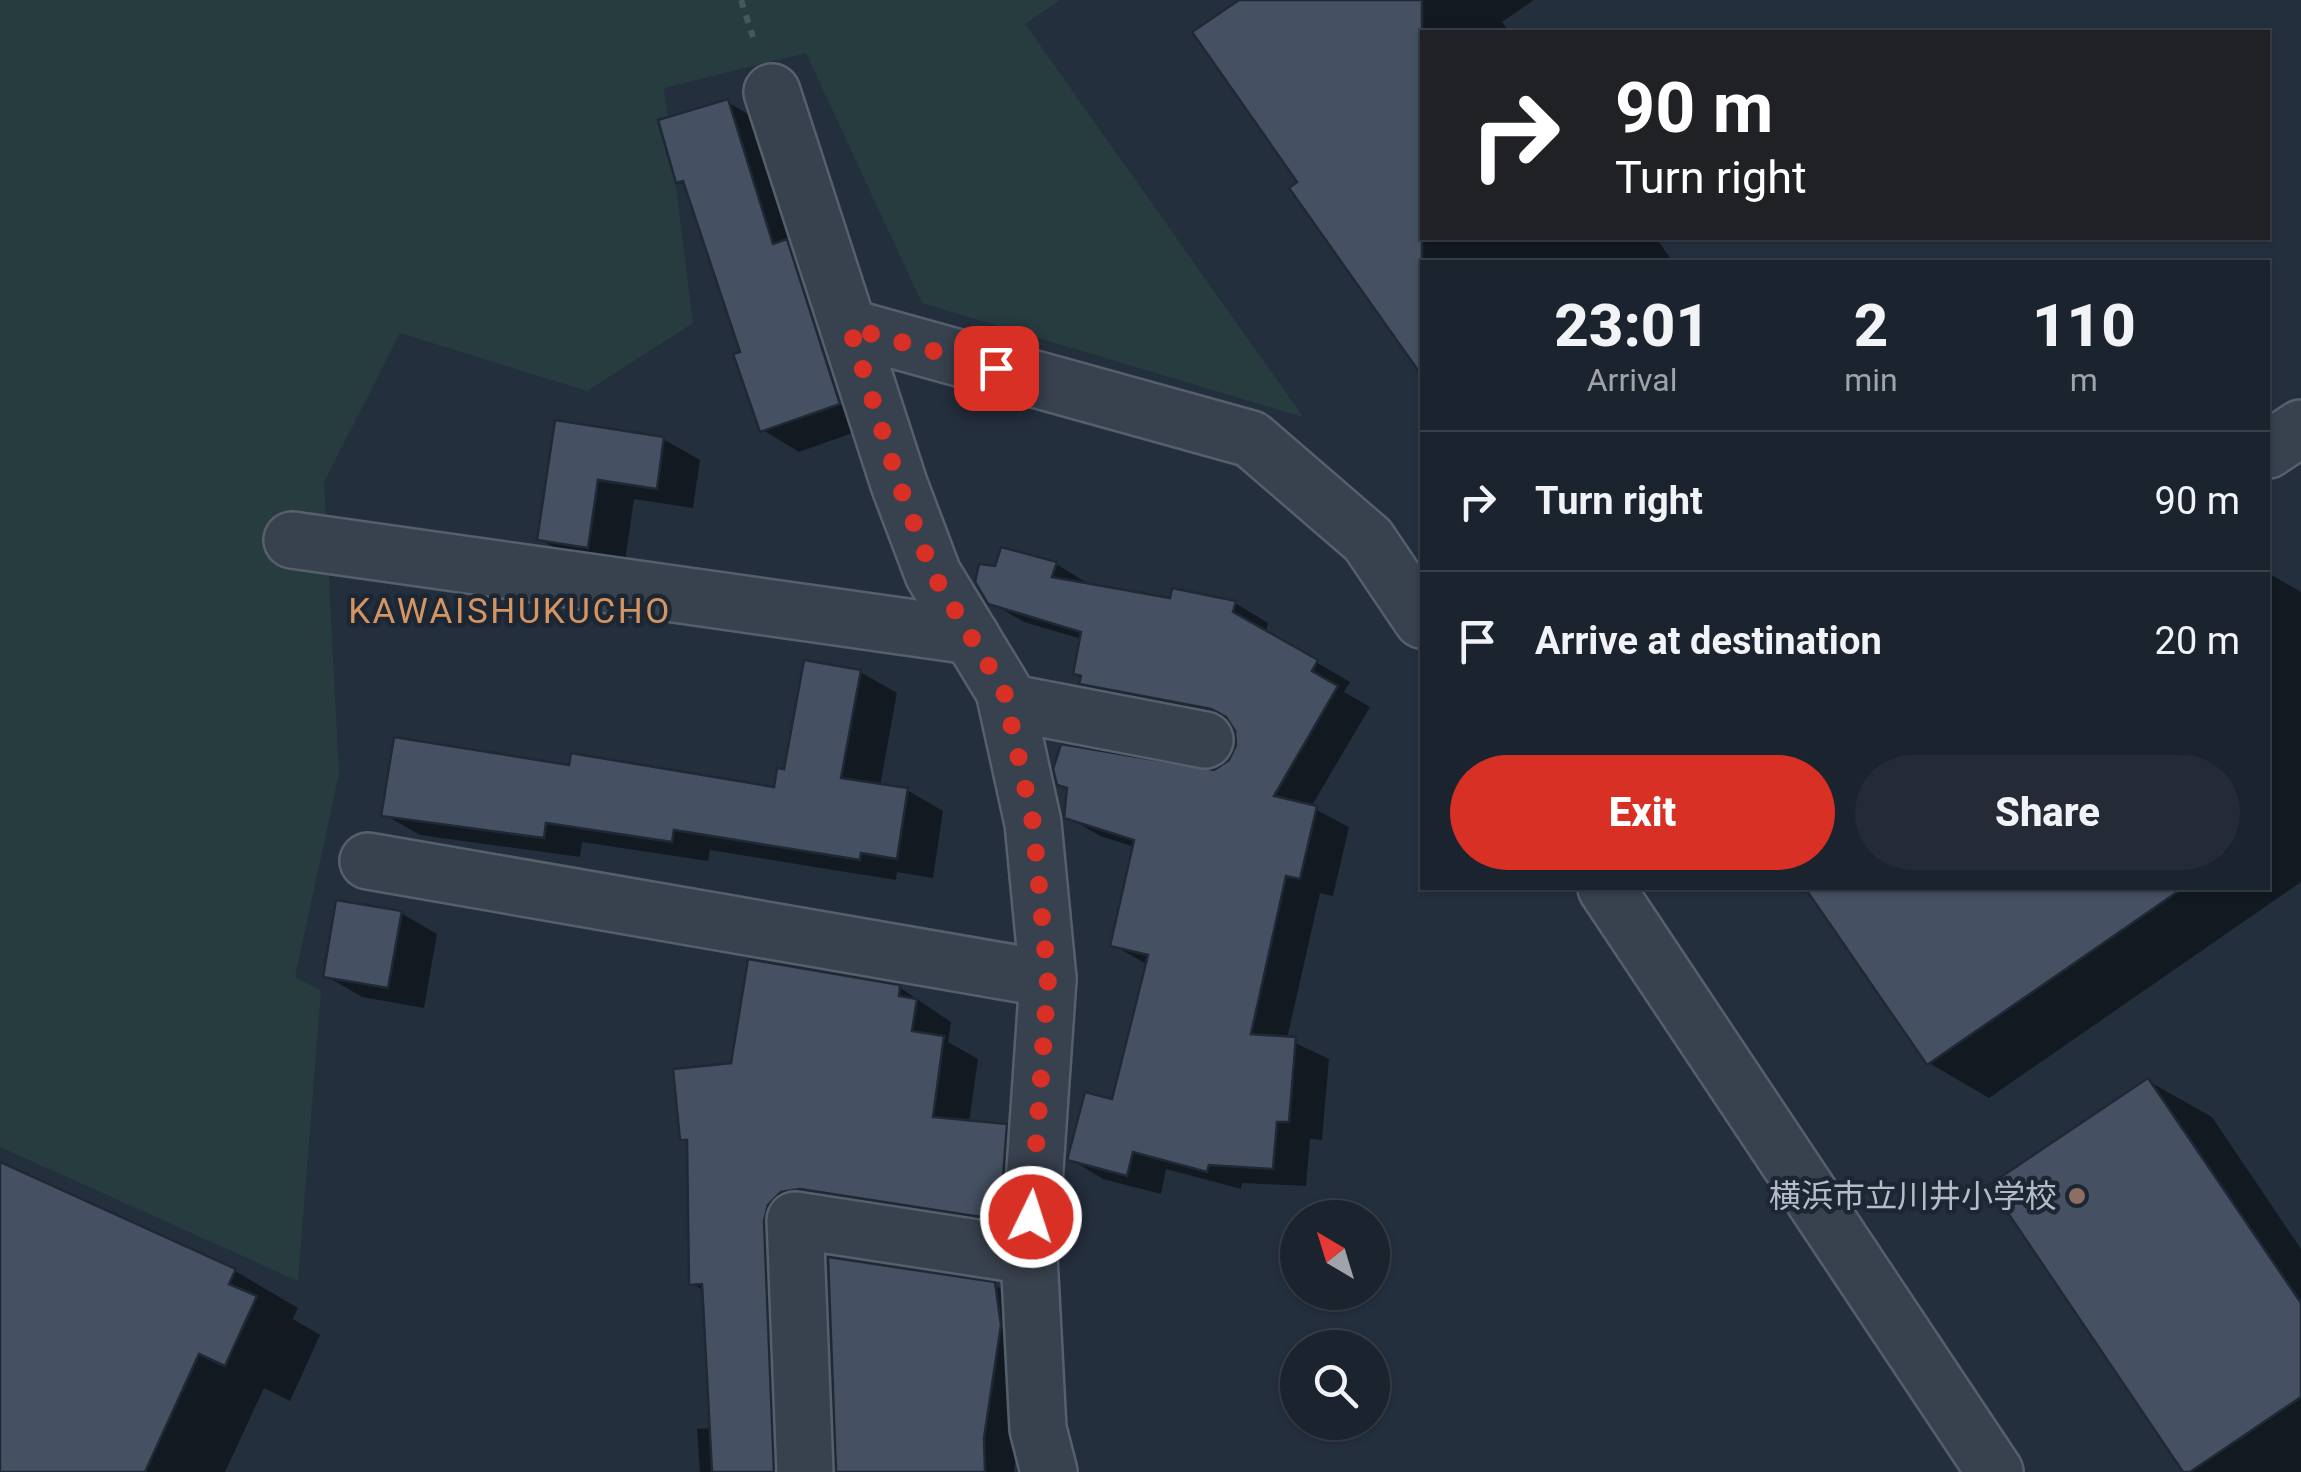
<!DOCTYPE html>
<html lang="en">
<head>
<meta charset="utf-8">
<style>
	body { margin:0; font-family:Roboto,"Noto Sans JP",sans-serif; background:#242b36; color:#f1f3f6; height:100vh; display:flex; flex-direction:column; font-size:38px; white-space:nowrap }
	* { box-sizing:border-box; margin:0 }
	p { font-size:32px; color:#a0a4aa }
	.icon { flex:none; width:55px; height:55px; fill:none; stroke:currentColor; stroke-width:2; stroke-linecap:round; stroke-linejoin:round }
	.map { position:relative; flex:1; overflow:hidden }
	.side { position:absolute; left:1420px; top:260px; width:850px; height:630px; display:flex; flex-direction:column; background:#1b232e; border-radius:0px; box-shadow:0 2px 8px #0004,0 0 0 2px #39404a }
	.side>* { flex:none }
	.banner { position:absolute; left:1420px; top:30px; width:850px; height:210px; border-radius:0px; box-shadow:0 2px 8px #0004,0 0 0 2px #39404a; background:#202124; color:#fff; overflow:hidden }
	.needle { width:65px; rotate:322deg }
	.controls { position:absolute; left:1280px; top:1200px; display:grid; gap:20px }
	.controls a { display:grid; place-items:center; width:110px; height:110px; border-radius:50%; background:#1b232e; box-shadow:0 2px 8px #0004,0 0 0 2px #39404a; font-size:50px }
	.pin { position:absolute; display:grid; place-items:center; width:85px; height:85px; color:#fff; margin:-42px; border-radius:20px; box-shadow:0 5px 15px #0006 }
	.me { position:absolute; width:110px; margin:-55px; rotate:4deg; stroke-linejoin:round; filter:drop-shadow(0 0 8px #0008) }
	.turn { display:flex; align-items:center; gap:35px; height:210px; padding:0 30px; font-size:45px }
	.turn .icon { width:130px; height:130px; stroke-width:2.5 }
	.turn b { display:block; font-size:70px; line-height:85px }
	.eta { display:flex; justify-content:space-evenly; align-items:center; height:170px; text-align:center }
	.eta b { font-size:60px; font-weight:800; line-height:70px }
	.cta { display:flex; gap:20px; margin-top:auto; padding:20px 30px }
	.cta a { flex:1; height:115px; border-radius:60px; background:#d93025; color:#fff; font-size:40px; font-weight:800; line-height:115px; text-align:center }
	.cta a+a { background:#242b36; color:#f1f3f6 }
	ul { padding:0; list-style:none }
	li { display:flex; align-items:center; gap:30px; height:140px; padding:0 30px; border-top:2px solid #39404a }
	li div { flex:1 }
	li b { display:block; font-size:38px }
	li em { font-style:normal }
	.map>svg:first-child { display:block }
	.green { fill:#263c3f }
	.shadow { fill:#0007 }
	.building { fill:#455162; stroke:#1f2835; stroke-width:2.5 }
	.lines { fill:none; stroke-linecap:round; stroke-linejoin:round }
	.minor-casing { stroke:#565f6c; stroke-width:60 }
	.path { stroke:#44595c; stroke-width:6; stroke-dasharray:8 8; stroke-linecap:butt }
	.minor { stroke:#38414e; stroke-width:55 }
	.route { stroke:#d93025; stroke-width:18; stroke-dasharray:0 32.4 }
	.education-dot { fill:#8d6e63; stroke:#1d2633; stroke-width:4 }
	.labels { text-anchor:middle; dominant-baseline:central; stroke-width:9; stroke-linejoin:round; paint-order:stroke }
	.poi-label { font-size:32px; fill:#b4bcc9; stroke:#1d2633; text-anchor:end }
	.neighbourhood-label { font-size:35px; letter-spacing:2.5px; fill:#d59563; stroke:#1d2633 }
</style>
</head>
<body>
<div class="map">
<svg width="2301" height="1472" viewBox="0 0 2301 1472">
	<rect width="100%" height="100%" fill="#242f3e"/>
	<path class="green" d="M 0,0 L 1060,0 L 1025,24 L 1303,417 L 922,303 L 806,53 L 664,88 L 693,323 L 587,391 L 400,333 L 324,482 L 339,774 L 295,977 L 321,991 L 298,1281 L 0,1147 Z"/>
	<g class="shadow">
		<path d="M 1243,0 L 1534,0 L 1502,22 L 1510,32 L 1422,32 L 1422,238 L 1656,238 L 1673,262 L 1422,262 L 1422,372 L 1292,189 L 1301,183 Z"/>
		<path d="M 727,102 L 764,123 L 875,425 L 799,452 L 763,430 L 743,353 L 688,187 L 678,182 Z"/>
		<path d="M 557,423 L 663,439 L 700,460 L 693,508 L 634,499 L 624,568 L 576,560 L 539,539 Z"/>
		<path d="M 1056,564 L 1089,584 L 1172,601 L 1235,603 L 1268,623 L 1266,633 L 1350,682 L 1344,692 L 1370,707 L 1311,807 L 1349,827 L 1333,896 L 1320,893 L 1287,1039 L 1329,1059 L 1322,1140 L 1310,1139 L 1306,1186 L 1242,1183 L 1241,1189 L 1166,1169 L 1161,1194 L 1103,1179 L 1070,1159 L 1114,1102 L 1146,964 L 1113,945 L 1135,847 L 1100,836 L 1066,816 L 1215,772 L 1230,763 L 1238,745 L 1234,725 L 1115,702 L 1082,683 L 1084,678 L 1076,673 L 1082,639 L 1024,622 L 990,602 Z"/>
		<path d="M 2268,573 L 2301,592 L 2301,882 L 1989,1098 L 1929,1063 L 1815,898 L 1829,888 L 2268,888 Z"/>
		<path d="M 860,672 L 897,693 L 880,786 L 907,790 L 943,811 L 933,878 L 897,872 L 896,880 L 710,850 L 708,861 L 582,842 L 580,857 L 420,835 L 383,814 L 571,768 L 776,790 Z"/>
		<path d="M 401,913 L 437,934 L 424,1008 L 362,997 L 326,976 Z"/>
		<path d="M 899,987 L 951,1022 L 948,1042 L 978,1059 L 969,1123 L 1006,1127 L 1041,1147 L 1035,1238 L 819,1210 L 807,1472 L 700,1472 L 697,1429 L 712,1428 L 704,1291 L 692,1283 L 690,1143 L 682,1139 L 733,1065 Z"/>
		<path d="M 2148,1081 L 2212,1117 L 2301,1249 L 2301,1472 L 2186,1472 Z"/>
		<path d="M 0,1164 L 235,1271 L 298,1308 L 293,1319 L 320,1335 L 290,1401 L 264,1388 L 225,1472 L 0,1472 Z"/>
		<path d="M 994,1285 L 1025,1302 L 1030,1343 L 1014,1472 L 838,1472 Z"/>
	</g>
	<g class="building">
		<path d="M 1239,0 L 1422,0 L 1422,376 L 1289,188 L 1297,182 L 1192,32 Z"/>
		<path d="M 728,99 L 773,244 L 787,239 L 840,404 L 760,432 L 733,354 L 740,352 L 683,181 L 676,183 L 658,120 Z"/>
		<path d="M 555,420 L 664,437 L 657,489 L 598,480 L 588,548 L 537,540 Z"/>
		<path d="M 1001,547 L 1057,562 L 1052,577 L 1170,598 L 1172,588 L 1236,601 L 1233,612 L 1318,660 L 1312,671 L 1338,686 L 1274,796 L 1317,806 L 1300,879 L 1286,876 L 1251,1034 L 1296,1037 L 1289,1122 L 1277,1122 L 1273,1169 L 1209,1165 L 1207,1172 L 1133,1152 L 1127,1176 L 1067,1160 L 1085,1092 L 1112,1099 L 1148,955 L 1110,946 L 1134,840 L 1064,818 L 1067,788 L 1057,785 L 1053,769 L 1061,744 L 1214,770 L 1229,760 L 1236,745 L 1235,731 L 1226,717 L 1211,709 L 1079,684 L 1081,676 L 1073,674 L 1081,632 L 988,604 L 975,582 L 979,564 L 995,566 Z"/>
		<path d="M 804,660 L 861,670 L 841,778 L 908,788 L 897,859 L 861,853 L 860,860 L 674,830 L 672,842 L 546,823 L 544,838 L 381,816 L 394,737 L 569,765 L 571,753 L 774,787 L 777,768 L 784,769 Z"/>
		<path d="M 1805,888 L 2183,888 L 1927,1065 Z"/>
		<path d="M 336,900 L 402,911 L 388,988 L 323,977 Z"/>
		<path d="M 748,959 L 900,985 L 899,996 L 917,999 L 912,1031 L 944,1036 L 933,1117 L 1007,1124 L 1000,1220 L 800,1189 L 781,1192 L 768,1205 L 764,1221 L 774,1472 L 712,1472 L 702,1284 L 689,1285 L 687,1140 L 680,1140 L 673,1069 L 731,1063 Z"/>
		<path d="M 2148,1078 L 2301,1303 L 2301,1397 L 2190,1472 L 2183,1472 L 1989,1185 Z"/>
		<path d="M 0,1162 L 236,1269 L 229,1284 L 257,1296 L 225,1366 L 199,1354 L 145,1472 L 0,1472 Z"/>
		<path d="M 828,1257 L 995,1282 L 1001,1325 L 984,1438 L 985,1472 L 836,1472 Z"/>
	</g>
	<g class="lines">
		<defs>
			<g id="minor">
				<path d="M 772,92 L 899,484 L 933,574 L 1004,691 L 1033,823 L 1048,979 L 1029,1256 L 1038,1429 L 1049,1472"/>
				<path d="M 851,328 L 1251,439 L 1368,540 L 1422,620"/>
				<path d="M 2268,450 L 2301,428"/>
				<path d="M 292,540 L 971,636"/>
				<path d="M 1007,702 L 1205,740"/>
				<path d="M 368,861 L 1048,979"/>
				<path d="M 1606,888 L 1995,1472"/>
				<path d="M 805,1472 L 795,1220 L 1029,1256"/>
			</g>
		</defs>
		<use href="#minor" class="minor-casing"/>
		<path class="path" d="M 741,0 L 753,37"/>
		<use href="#minor" class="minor"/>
	</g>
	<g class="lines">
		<path class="route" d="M 996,368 L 850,328 L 899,484 L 933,574 L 1004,691 L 1033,823 L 1048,979 L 1031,1217"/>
	</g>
	<circle class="education-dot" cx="2077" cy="1196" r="10"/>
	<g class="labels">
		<g class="poi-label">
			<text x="2057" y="1196">横浜市立川井小学校</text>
		</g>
		<g class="neighbourhood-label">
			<text x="510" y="611">KAWAISHUKUCHO</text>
		</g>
	</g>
</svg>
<div class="controls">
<a><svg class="needle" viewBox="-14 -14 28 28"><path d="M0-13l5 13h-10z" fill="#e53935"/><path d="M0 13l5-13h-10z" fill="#a0a4aa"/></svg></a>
<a><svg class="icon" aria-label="search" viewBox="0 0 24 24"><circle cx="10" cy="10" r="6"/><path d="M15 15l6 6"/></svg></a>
</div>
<div class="pin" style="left:996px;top:368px;background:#d93025"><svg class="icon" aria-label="arrive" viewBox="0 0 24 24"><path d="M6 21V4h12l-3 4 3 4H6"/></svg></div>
<svg class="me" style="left:1031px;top:1217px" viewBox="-20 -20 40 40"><circle r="17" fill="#d93025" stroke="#fff" stroke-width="3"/><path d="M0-11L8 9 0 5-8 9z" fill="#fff"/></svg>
<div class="banner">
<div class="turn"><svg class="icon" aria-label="right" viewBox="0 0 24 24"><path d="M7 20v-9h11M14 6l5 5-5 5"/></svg><div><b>90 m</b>Turn right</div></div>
</div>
<section class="side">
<div class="eta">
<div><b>23:01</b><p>Arrival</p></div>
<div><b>2</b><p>min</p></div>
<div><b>110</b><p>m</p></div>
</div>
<ul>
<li><svg class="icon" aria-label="right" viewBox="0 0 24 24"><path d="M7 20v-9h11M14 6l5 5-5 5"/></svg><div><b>Turn right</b></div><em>90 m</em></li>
<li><svg class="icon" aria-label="arrive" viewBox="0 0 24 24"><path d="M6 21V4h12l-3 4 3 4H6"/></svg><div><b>Arrive at destination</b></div><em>20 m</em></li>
</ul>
<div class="cta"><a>Exit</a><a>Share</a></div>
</section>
</div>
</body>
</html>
